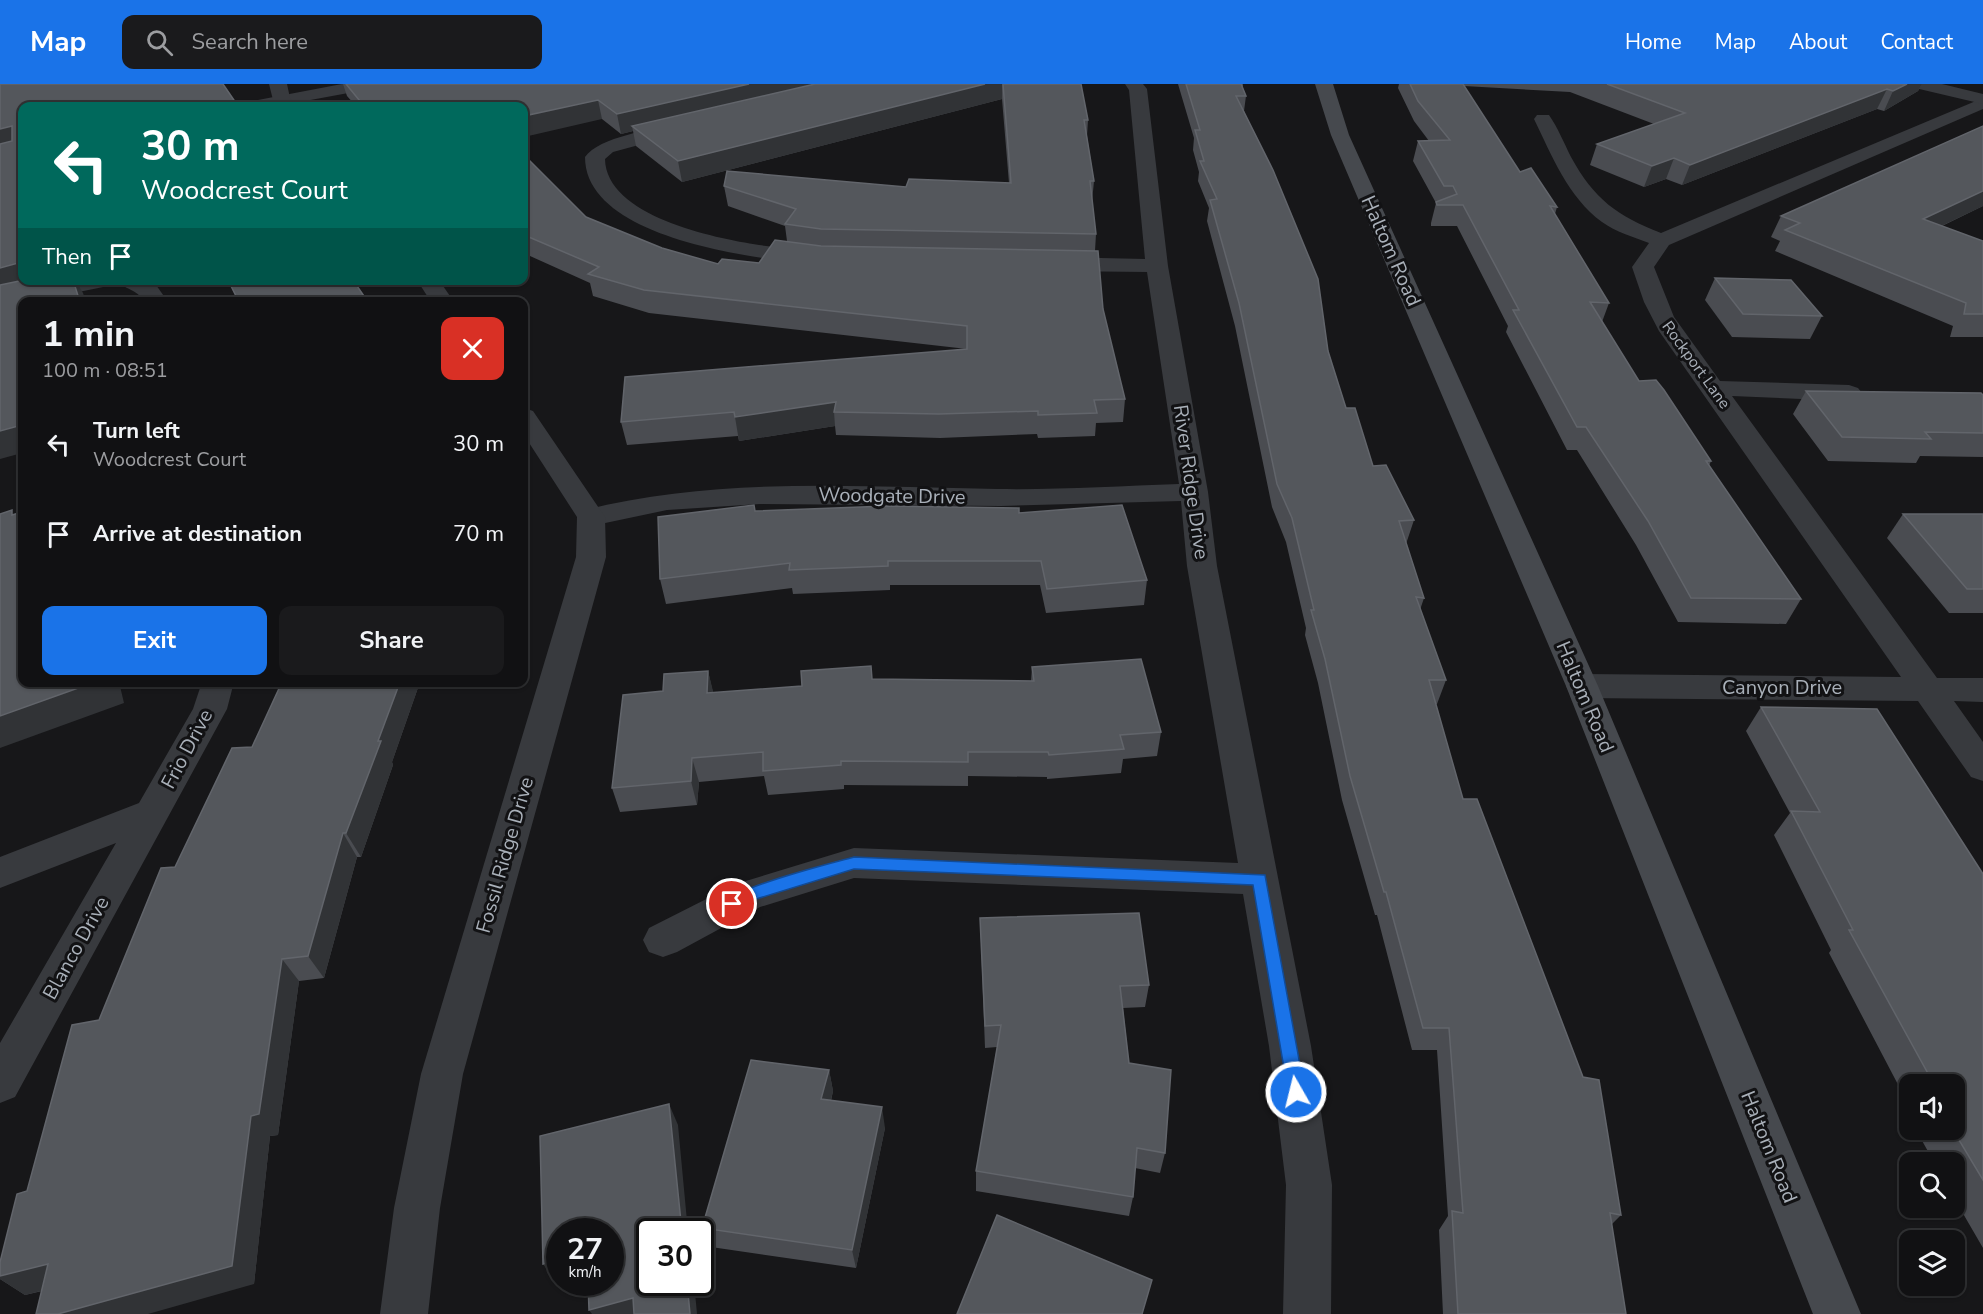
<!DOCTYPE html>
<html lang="en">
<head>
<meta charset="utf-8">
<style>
	body { margin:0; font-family:"Nunito Sans",sans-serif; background:#1a1a1c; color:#f1f3f6; height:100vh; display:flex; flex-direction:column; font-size:22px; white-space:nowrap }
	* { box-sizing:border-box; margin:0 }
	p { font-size:20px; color:#9c9da0 }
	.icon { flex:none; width:33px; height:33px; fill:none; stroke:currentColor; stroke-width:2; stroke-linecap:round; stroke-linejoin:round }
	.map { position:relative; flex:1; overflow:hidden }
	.details { position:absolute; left:18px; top:213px; width:510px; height:390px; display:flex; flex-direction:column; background:#111113; border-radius:12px; box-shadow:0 2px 4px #0004,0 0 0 2px #303133 }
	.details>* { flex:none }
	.banner { position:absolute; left:18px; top:18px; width:510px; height:183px; border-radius:12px; box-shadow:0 2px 4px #0004,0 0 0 2px #303133; background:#00695c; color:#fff; overflow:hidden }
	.controls { position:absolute; left:1899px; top:990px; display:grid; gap:12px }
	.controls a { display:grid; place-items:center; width:66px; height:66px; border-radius:12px; background:#111113; box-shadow:0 2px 4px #0004,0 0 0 2px #303133; font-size:30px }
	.speed { position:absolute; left:546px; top:1134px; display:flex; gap:12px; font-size:30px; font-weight:700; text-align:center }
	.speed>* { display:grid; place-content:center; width:78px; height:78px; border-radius:50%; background:#111113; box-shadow:0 2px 4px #0004,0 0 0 2px #303133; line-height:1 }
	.speed small { font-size:15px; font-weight:400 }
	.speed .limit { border:3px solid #111; border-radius:9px; background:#fff; color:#111 }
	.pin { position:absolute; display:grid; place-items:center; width:51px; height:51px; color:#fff; margin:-26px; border:3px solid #fff; border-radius:50%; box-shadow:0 2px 6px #0007 }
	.me { position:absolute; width:66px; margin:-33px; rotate:352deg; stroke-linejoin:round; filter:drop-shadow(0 0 4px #0008) }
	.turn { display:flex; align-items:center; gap:21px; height:126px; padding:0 24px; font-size:27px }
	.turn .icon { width:78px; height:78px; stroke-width:2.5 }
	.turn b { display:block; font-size:42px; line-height:51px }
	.then { display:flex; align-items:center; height:57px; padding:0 24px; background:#0003; gap:12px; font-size:22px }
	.round { display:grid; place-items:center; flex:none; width:63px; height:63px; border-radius:12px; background:#1a1a1c }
	.summary { display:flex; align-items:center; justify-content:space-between; height:102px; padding:0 24px }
	h1 { font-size:36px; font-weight:700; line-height:45px }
	.primary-button { display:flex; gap:12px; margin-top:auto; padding:12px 24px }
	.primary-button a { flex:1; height:69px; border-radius:12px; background:#1a73e8; color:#fff; font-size:24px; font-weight:700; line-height:69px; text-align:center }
	.primary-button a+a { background:#1a1a1c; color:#f1f3f6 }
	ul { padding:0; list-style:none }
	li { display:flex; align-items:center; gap:18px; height:90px; padding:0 24px }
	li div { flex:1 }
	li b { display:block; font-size:22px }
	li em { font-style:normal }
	header { display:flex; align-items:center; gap:36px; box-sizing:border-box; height:84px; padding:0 30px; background:#1a73e8; color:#fff }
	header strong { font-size:28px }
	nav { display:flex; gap:33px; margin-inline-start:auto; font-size:21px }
	.search { width:420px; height:54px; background:#1a1a1c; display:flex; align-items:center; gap:15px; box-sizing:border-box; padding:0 21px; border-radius:12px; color:#9c9da0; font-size:22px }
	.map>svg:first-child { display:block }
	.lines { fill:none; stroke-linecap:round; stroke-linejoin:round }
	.minor { fill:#383a3e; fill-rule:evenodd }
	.tertiary { fill:#383a3e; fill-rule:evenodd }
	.secondary { fill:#46494e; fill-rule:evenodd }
	.wall { fill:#4a4c51 }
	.shaded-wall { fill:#313336 }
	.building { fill:#54575c; stroke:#62656b; stroke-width:1.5 }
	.route { fill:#1a73e8; stroke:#114b97; stroke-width:1.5 }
	.labels { text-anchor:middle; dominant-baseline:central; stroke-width:6; stroke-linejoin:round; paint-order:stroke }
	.far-street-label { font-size:16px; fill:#a9b0b9; stroke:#121214 }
	.street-label { font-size:20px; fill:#a9b0b9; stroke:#121214 }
</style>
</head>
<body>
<header>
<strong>Map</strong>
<div class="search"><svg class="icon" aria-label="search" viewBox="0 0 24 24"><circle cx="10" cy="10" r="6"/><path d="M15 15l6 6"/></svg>Search here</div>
<nav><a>Home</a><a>Map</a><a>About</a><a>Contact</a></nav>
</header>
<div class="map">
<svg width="1983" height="1230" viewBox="0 0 1983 1230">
	<rect width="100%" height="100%" fill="#171719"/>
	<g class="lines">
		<g class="minor">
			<path d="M 342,0 L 379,0 L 376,4 L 370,5 L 278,22 L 244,22 L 247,18 L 253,17 Z"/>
			<path d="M 1125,0 L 1143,0 L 1147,5 L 1168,182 L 1208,408 L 1217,482 L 1311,962 L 1332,1101 L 1331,1230 L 1283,1230 L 1286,1101 L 1269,962 L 1243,810 L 854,794 L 760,823 L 677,868 L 663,873 L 649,868 L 643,856 L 649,844 L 736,800 L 854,764 L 1238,779 L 1187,482 L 1181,417 L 1001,422 L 760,420 L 667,426 L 591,442 L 581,439 L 577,433 L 581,427 C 716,392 859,403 997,405 C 1058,406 1119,402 1179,400 L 1147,188 L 1055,187 L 1047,185 L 1044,180 L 1047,175 L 1055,173 L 1145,175 L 1129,6 Z"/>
			<path d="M 1983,14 L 1983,25 L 1669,161 L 1654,183 L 1674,233 L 1720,297 L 1849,301 L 1858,304 L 1862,309 L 1858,314 L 1849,317 L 1732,312 L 1937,594 L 1983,594 L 1983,618 L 1954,617 L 1983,658 L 1983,697 L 1971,693 L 1918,617 L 1582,614 L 1570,610 L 1566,602 L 1570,594 L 1582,590 L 1901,593 L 1659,247 L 1644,218 L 1632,183 L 1649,159 C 1633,153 1616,148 1602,138 C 1568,113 1552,72 1534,35 L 1537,31 L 1549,31 C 1558,44 1564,59 1571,73 C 1594,115 1617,132 1661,149 Z"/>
			<path d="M 677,40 L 683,41 L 686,45 L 683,49 L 613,68 L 605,75 C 606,132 714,154 759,161 C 779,164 799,165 819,169 L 822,174 L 819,179 L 811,180 C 752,174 585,154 585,73 C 599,53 653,45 677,40 Z"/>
			<path d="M 61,196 L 116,196 L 113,201 L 0,224 L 0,210 Z"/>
			<path d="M 117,196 L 154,198 L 168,218 L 145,218 C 136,204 124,206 117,196 Z"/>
			<path d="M 202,598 L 234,598 L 227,625 L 15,1013 L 0,1019 L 0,959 L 116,759 L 0,804 L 0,773 L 139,719 L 193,625 Z"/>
		</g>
		<g class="tertiary">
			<path d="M 269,0 L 287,0 L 290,14 L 297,22 L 279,22 L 273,16 Z"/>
			<path d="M 1912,0 L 1942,0 L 1983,10 L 1983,20 L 1915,4 Z"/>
			<path d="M 417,196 L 439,196 L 454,218 L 431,218 Z"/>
			<path d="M 524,324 L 533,327 L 605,433 L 606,473 L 463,990 L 440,1124 L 428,1230 L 380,1230 L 394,1124 L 421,990 L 576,473 L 577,433 L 524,351 Z"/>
		</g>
		<path class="secondary" d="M 1315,0 L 1333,0 L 1349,51 L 1598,602 L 1861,1230 L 1813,1230 L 1566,602 L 1331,51 Z"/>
	</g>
	<g class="wall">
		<path d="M 343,0 L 1081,0 L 1088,36 L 1087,52 L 1094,97 L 1092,118 L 1096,150 L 1095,167 L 1103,225 L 1125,315 L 1123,338 L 1096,339 L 1095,352 L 1038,354 L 1037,350 L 940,354 L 836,351 L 835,342 L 739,357 L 738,352 L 627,361 L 621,338 L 967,265 L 649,229 L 593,212 L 590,199 L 530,172 L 524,174 L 524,71 L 586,133 L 662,164 L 718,180 L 759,179 L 787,157 L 785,142 L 728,122 L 724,102 L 906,103 L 1009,99 L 1002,15 L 682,98 L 636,62 L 633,47 L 621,50 L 602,35 L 524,22 L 356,22 L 347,12 Z"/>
		<path d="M 1178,0 L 1243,0 L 1243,4 L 1246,12 L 1244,27 L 1328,267 L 1346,324 L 1373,382 L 1414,436 L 1406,460 L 1424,514 L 1420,526 L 1446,596 L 1437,620 L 1436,620 L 1463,715 L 1621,1131 L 1611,1141 L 1626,1230 L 1443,1230 L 1439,1146 L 1448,1132 L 1437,966 L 1412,966 L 1377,831 L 1375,831 L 1342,716 L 1318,599 L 1305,551 L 1306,544 L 1286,458 L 1272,423 L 1235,242 L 1207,137 L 1209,124 L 1198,97 L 1199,88 L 1193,66 L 1194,54 Z"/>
		<path d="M 1399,0 L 1922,0 L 1918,7 L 1884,27 L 1877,25 L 1682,101 L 1666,95 L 1644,103 L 1590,81 L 1597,60 L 1654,40 L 1570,8 L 1464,2 L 1520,88 L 1557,123 L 1555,130 L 1609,219 L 1602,238 L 1639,297 L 1711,377 L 1709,382 L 1801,515 L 1786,540 L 1678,538 L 1636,461 L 1577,366 L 1567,366 L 1506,248 L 1508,242 L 1457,142 L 1431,142 L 1431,139 L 1436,119 L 1413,77 L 1418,57 L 1429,57 L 1414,37 L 1398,4 Z"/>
		<path d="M 1983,122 L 1942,142 L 1983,157 L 1983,253 L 1950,253 L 1953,242 L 1775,167 L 1780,157 L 1771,153 L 1781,132 Z"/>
		<path d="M 1715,194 L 1822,232 L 1810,255 L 1732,253 L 1705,216 Z"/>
		<path d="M 1806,307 L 1983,311 L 1983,373 L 1920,372 L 1916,379 L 1828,377 L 1793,330 Z"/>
		<path d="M 755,427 L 1019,429 L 1147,496 L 1144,521 L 1046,529 L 1040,501 L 890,501 L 890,506 L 793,510 L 792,504 L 666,520 L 660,495 Z"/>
		<path d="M 1903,430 L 1983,430 L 1983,529 L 1949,529 L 1887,454 Z"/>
		<path d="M 1032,583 L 1161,648 L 1157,672 L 1123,675 L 1121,689 L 1047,695 L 1047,693 L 968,692 L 968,702 L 844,701 L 844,705 L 768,711 L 764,692 L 699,698 L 697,721 L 620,728 L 612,704 L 663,607 L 708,587 L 713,609 L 802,602 L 872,595 L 1031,597 Z"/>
		<path d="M 282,598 L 420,598 L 392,678 L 393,681 L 361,773 L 357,773 L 324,894 L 299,897 L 278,1051 L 270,1052 L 254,1200 L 42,1207 L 25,1211 L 0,1195 L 0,1178 L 27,1107 L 99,936 L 175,783 L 252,663 Z"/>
		<path d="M 1761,623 L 1983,790 L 1983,1164 L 1954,1114 L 1954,1078 L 1934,1078 L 1916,1046 L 1954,1046 L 1954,1000 L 1910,1000 L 1910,1035 L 1899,1016 L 1904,1012 L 1829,869 L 1831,866 L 1774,751 L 1790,729 L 1746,647 Z"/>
		<path d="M 980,834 L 1149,901 L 1145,923 L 1123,924 L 1129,979 L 1165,1069 L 1160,1089 L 1135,1084 L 1133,1113 L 1129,1132 L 976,1107 L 976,1087 L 997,963 L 985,964 Z"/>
		<path d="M 829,986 L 833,1007 L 831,1017 L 885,1044 L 856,1184 L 711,1163 L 702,1144 Z"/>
	</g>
	<g class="shaded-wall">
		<path d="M 749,0 L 833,0 L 632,42 L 633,47 L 621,50 L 617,30 Z"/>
		<path d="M 985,0 L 1002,0 L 1002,15 L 682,98 L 678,77 Z"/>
		<path d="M 1907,0 L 1922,0 L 1918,7 L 1884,27 L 1893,7 Z"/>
		<path d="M 1887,5 L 1877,25 L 1682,101 L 1690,81 Z"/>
		<path d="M 598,16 L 602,35 L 524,53 L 524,32 Z"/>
		<path d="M 12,42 L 22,61 L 0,67 L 0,45 Z"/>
		<path d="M 1674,74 L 1666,95 L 1644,103 L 1652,82 Z"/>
		<path d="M 1983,107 L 1983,122 L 1912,156 L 1923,135 Z"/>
		<path d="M 524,151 L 530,172 L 524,174 Z"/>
		<path d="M 22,178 L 22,196 L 0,209 L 0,184 Z"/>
		<path d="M 73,196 L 75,196 L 83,209 L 86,218 L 80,218 Z"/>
		<path d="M 836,318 L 834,328 L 835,342 L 739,357 L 735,333 Z"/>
		<path d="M 22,341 L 22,369 L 0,375 L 0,347 Z"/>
		<path d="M 708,587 L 714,611 L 707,609 Z"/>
		<path d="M 95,598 L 119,598 L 124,619 L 0,664 L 0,632 Z"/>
		<path d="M 400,598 L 420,598 L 392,678 L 393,681 L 361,773 L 346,749 L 378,657 Z"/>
		<path d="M 692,674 L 699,698 L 697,721 L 691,697 Z"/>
		<path d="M 343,749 L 357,773 L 324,894 L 308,872 Z"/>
		<path d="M 282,875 L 299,897 L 278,1051 L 270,1052 L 254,1200 L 148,1230 L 58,1230 L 251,1032 Z"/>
		<path d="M 829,986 L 833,1007 L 826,1036 L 821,1015 Z"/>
		<path d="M 669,1020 L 678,1041 L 688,1148 L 682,1148 Z"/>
		<path d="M 882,1023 L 885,1044 L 856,1184 L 852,1166 Z"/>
		<path d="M 560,1175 L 560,1197 L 556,1198 L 543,1180 Z"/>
		<path d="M 48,1180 L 76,1198 L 25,1211 L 0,1195 L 0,1192 Z"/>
		<path d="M 687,1198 L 694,1198 L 697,1230 L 690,1230 Z"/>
		<path d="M 633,1214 L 643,1230 L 592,1230 L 589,1226 Z"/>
	</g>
	<g class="building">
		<path d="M 0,0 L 223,0 L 238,22 L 22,22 L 22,178 L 0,184 L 0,60 L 12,57 L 12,42 L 0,45 Z"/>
		<path d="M 346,0 L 749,0 L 617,30 L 598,16 L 524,32 L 524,22 L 364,22 Z"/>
		<path d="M 815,0 L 985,0 L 678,77 L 632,42 Z"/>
		<path d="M 1003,0 L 1081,0 L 1088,36 L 1084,36 L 1094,97 L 1090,97 L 1096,150 L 821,145 L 785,140 L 796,125 L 724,102 L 727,87 L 906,103 L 909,95 L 1011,99 Z"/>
		<path d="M 1186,0 L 1241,0 L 1246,12 L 1236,12 L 1273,86 L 1318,195 L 1328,267 L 1346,324 L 1355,324 L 1373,382 L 1386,381 L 1414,436 L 1399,437 L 1424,514 L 1416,513 L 1446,596 L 1429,596 L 1463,715 L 1477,715 L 1583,993 L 1599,996 L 1621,1131 L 1610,1129 L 1626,1230 L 1458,1230 L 1452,1127 L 1463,1129 L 1449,944 L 1423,944 L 1386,808 L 1384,808 L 1350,692 L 1325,575 L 1311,526 L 1314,526 L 1292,434 L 1277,400 L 1239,219 L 1210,116 L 1217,115 L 1200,77 L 1204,77 L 1195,46 L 1200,46 Z"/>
		<path d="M 1410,0 L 1463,0 L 1520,88 L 1531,84 L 1557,123 L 1550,122 L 1609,219 L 1590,218 L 1639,297 L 1656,296 L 1664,306 L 1711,377 L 1706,377 L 1801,515 L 1691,514 L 1648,437 L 1586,343 L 1577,343 L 1513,226 L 1519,226 L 1463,121 L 1437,121 L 1436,118 L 1457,110 L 1453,102 L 1444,102 L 1418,57 L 1450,56 L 1418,17 Z"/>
		<path d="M 1607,0 L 1907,0 L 1893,7 L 1887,5 L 1690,81 L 1674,74 L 1652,82 L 1597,60 L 1685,29 Z"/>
		<path d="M 1983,42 L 1983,107 L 1923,135 L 1983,157 L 1983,230 L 1964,230 L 1966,219 L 1785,146 L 1800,139 L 1781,132 Z"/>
		<path d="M 524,71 L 586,133 L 662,164 L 718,180 L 722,175 L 759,179 L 775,156 L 821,162 L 1098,167 L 1103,225 L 1125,315 L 1094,316 L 1097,329 L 1038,331 L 1038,327 L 939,330 L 834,328 L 836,318 L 735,333 L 734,328 L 621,338 L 625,293 L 967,265 L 967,242 L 644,206 L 588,190 L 599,183 L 524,151 Z"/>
		<path d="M 1715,194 L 1791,196 L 1822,232 L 1743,230 Z"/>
		<path d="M 24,196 L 73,196 L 80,218 L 22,218 L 22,341 L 0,347 L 0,201 Z"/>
		<path d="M 228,196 L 353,196 L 368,218 L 239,218 Z"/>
		<path d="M 1806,307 L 1981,309 L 1983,311 L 1983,349 L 1925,348 L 1931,355 L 1842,353 Z"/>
		<path d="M 754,421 L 755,427 L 887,422 L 1019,424 L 1019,429 L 1122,421 L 1147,496 L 1047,505 L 1041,477 L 888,477 L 888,482 L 789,486 L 790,479 L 660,495 L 658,433 Z"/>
		<path d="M 12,426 L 12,431 L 22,428 L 22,598 L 95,598 L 0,632 L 0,430 Z"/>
		<path d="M 1903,430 L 1983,430 L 1983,505 L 1967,505 Z"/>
		<path d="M 1141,575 L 1161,648 L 1120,651 L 1124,665 L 1049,671 L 1048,668 L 968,668 L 968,678 L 841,677 L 841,681 L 763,687 L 763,668 L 692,674 L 691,697 L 612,704 L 623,611 L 663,607 L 664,590 L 708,587 L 707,609 L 802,602 L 801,587 L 871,582 L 872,595 L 1034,597 L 1032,583 Z"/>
		<path d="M 282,598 L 400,598 L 378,657 L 381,657 L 346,749 L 343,749 L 308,872 L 282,875 L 259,1030 L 251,1032 L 232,1182 L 58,1230 L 36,1230 L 48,1180 L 0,1192 L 0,1178 L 17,1110 L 27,1107 L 72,941 L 99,936 L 161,784 L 175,783 L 232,664 L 252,663 Z"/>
		<path d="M 1761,623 L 1877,625 L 1983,790 L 1983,1096 L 1953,1046 L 1954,1046 L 1954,1000 L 1927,1000 L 1924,995 L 1931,995 L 1849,846 L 1853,846 L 1791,727 L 1820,728 Z"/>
		<path d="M 1139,829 L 1149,901 L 1120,902 L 1129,979 L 1171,986 L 1165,1069 L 1137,1064 L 1133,1113 L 976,1087 L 1001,941 L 985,942 L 980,834 Z"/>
		<path d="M 751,976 L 829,986 L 821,1015 L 882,1023 L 852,1166 L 702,1144 Z"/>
		<path d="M 669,1020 L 682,1148 L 650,1148 L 650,1198 L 687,1198 L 690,1230 L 634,1230 L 633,1214 L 589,1226 L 588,1198 L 610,1198 L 610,1148 L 560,1148 L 560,1175 L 543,1180 L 540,1052 Z"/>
		<path d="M 997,1131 L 1152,1196 L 1142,1230 L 957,1230 Z"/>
	</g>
	<path class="route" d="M 854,773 L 1265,791 L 1305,1008 L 1303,1014 L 1296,1017 L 1290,1014 L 1288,1008 L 1253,801 L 854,785 L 753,816 L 732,827 L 726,825 L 724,820 C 731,804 832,779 854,773 Z"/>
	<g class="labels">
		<g class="far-street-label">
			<text transform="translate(1696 281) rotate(54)">Rockport Lane</text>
		</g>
		<g class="street-label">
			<text transform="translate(1391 167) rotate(66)">Haltom Road</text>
			<text transform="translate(1191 398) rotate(82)">River Ridge Drive</text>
			<text transform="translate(892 412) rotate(1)">Woodgate Drive</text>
			<text x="1782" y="603">Canyon Drive</text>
			<text transform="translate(1585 613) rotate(67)">Haltom Road</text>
			<text transform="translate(187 665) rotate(-62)">Frio Drive</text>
			<text transform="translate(505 771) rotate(-74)">Fossil Ridge Drive</text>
			<text transform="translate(76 864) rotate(-61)">Blanco Drive</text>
			<text transform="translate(1769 1063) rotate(68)">Haltom Road</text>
		</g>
	</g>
</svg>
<div class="controls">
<a><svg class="icon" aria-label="sound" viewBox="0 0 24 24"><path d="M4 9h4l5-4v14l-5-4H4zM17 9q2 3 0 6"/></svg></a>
<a><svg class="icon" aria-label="search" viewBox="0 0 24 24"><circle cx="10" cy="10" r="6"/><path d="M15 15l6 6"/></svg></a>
<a><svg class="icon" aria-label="layers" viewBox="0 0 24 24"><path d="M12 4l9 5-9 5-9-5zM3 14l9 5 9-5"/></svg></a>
</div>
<div class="speed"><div>27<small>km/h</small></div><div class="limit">30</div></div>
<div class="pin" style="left:732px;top:820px;background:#d93025"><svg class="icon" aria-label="arrive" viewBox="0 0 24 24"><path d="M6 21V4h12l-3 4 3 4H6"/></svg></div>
<svg class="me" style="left:1296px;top:1008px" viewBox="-20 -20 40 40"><circle r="17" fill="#1a73e8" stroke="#fff" stroke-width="3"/><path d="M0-11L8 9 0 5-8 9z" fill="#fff"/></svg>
<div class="banner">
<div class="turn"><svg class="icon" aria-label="left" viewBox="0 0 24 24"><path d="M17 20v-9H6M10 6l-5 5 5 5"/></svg><div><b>30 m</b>Woodcrest Court</div></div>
<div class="then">Then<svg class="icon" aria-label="arrive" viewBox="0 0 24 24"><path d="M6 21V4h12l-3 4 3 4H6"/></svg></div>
</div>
<section class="details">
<div class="summary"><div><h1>1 min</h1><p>100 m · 08:51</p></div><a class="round" style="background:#d93025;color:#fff"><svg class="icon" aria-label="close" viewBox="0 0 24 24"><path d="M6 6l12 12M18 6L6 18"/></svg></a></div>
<ul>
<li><svg class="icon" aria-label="left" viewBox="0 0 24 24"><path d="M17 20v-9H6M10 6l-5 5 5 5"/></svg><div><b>Turn left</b><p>Woodcrest Court</p></div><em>30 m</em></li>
<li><svg class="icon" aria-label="arrive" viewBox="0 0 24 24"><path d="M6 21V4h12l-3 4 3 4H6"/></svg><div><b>Arrive at destination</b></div><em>70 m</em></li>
</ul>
<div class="primary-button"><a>Exit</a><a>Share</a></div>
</section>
</div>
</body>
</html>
